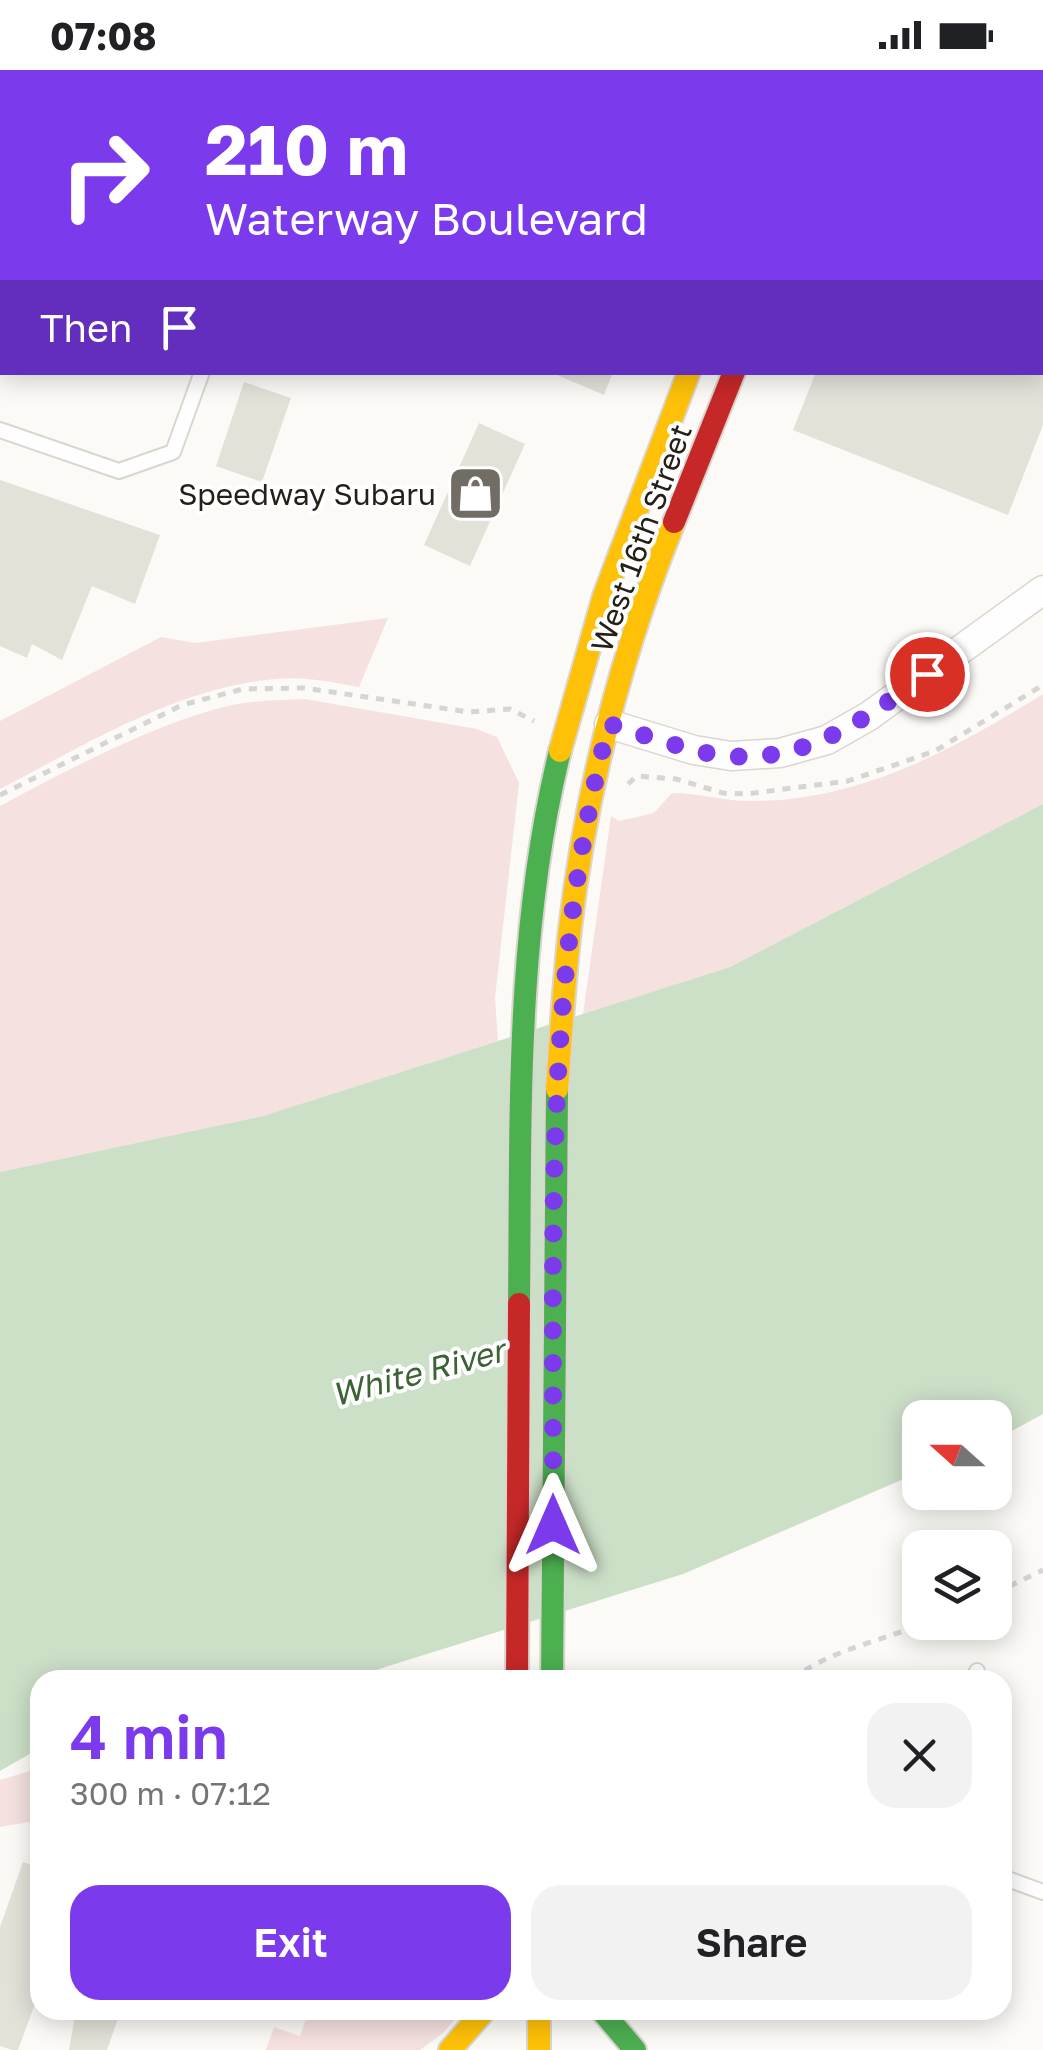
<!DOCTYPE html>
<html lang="en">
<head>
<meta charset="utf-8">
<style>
	body { margin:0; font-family:"Golos Text",sans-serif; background:#f2f2f2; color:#202124; height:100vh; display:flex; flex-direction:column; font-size:38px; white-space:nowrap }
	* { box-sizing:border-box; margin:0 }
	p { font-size:32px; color:#757577 }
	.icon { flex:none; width:55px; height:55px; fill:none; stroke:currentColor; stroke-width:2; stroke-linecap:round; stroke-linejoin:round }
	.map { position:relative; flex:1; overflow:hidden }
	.sheet { position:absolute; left:30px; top:1600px; width:982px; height:350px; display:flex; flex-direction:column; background:#fff; border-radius:30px; box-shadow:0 5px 25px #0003 }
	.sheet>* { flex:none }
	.guide { position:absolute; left:0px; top:0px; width:1045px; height:305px; box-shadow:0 5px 25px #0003; background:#7c3aed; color:#fff; overflow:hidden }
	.needle { width:65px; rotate:291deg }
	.fabs { position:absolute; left:902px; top:1330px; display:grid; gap:20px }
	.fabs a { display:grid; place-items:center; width:110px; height:110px; border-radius:20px; background:#fff; box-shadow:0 5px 25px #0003; font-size:50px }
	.pin { position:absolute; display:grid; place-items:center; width:85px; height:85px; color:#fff; margin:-42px; border:5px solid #fff; border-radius:50%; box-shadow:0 2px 10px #0007 }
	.me { position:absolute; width:110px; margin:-55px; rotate:0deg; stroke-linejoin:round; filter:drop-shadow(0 0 8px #0008) }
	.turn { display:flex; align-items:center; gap:35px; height:210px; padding:0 40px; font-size:45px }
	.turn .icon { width:130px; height:130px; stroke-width:2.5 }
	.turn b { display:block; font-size:70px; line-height:85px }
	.then { display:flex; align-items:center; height:95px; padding:0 40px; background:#0003; gap:20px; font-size:38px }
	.round { display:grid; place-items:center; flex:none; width:105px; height:105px; border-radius:30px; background:#f2f2f2 }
	.head { display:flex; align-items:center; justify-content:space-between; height:170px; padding:0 40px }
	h1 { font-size:60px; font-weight:600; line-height:75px; color:#7c3aed }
	.action { display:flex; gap:20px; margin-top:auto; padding:20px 40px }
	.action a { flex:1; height:115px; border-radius:30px; background:#7c3aed; color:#fff; font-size:40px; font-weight:600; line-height:115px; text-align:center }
	.action a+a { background:#f2f2f2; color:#202124 }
	.status { display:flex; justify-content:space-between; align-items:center; height:70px; padding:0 50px; background:#fff; direction:ltr }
	.status svg { height:28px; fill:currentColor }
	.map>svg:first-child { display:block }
	.green { fill:#f5e1df }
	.water { fill:#ccdfc7 }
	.building { fill:#e3e2d9 }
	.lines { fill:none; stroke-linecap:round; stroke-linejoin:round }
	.lane-casing { stroke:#dad6cf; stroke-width:18 }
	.street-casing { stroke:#dad6cf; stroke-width:31 }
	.fast-casing { stroke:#dad6cf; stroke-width:26 }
	.slow-casing { stroke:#dad6cf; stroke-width:26 }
	.jam-casing { stroke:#dad6cf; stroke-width:26 }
	.path { stroke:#d6d5d4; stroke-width:5; stroke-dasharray:8 8; stroke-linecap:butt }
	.lane { stroke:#fffefe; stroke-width:14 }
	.street { stroke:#fffefe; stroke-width:28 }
	.fast { stroke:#4caf50; stroke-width:22 }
	.slow { stroke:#ffc107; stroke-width:22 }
	.jam { stroke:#c62828; stroke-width:22 }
	.route { stroke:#7c3aed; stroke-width:18; stroke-dasharray:0 32.4 }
	.labels { text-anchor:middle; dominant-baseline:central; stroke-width:8; stroke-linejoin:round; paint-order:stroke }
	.poi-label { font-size:30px; fill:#261f15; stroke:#fff; text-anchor:end }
	.street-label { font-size:30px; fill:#261f15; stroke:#fff }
	.water-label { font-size:32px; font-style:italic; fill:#3c6235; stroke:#fff }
</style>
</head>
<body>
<div class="status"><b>07:08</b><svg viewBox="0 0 49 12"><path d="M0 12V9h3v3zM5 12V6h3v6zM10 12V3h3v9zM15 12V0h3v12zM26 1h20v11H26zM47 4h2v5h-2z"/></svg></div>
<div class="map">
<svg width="1043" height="1980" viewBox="0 0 1043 1980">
	<rect width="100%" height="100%" fill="#fcfaf7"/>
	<g class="green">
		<path d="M 388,548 L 359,617 C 332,612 303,606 275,609 C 176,618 87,674 0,719 L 0,651 L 161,567 L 195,573 Z"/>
		<path d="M 1043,624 L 1043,734 L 730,897 L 583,944 L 611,746 L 619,751 L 654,743 L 672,723 C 698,723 723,731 749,731 C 858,732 953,680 1043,624 Z"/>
		<path d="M 305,629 L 477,659 L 497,667 L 519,713 L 495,928 L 498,971 L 263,1046 L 0,1102 L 0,736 C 65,701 171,645 243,633 C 263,630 285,630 305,629 Z"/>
		<path d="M 40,1698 L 40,1750 L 0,1757 L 0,1710 Z"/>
		<path d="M 309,1940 L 463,1940 L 442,1964 L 420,1980 L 266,1980 L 274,1957 L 300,1966 Z"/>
	</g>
	<path class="water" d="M 1043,734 L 1043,1344 L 995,1370 L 995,1348 L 920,1348 L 920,1402 L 683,1504 L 344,1610 L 40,1610 L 40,1678 L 0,1701 L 0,1102 L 263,1046 L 730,897 Z"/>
	<g class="building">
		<path d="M 550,302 L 613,302 L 604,325 Z"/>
		<path d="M 816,302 L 1043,302 L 1043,355 L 1008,445 L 793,360 Z"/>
		<path d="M 244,312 L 291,328 L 262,412 L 216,396 Z"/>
		<path d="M 479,353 L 525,374 L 470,496 L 424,475 Z"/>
		<path d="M 0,410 L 160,465 L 135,534 L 92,516 L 62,590 L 32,574 L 27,588 L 0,576 Z"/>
		<path d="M 23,1792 L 40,1798 L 40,1920 L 18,1980 L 12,1980 L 0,1976 L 0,1857 Z"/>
		<path d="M 76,1940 L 121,1940 L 107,1980 L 69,1980 Z"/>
	</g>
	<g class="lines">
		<defs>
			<g id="lane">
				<path d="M 310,2 L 311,0"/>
				<path d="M 0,360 L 119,401 L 173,382 L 202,302"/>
				<path d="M 974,1610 L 977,1601"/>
				<path d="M 1002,1807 L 1043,1822"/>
			</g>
			<path id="street" d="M 609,654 L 694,680 L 731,686 L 780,683 L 827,670 L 869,646 L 1043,520"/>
			<g id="fast">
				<path d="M 855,2 L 856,0"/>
				<path d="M 519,1234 C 521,1050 515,862 560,681"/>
				<path d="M 552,1610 L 557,1019"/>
				<path d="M 601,1940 L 635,1980"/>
			</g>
			<g id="slow">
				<path d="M 811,2 L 812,0"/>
				<path d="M 560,681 L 604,526 L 689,302"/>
				<path d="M 557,1019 C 561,965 564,912 570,859 C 586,720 622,581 674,452"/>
				<path d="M 539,1940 L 539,1980"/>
				<path d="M 450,1980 L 485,1940"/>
			</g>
			<g id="jam">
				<path d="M 674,452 L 734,302"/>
				<path d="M 517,1610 L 519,1234"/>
			</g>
		</defs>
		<use href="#lane" class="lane-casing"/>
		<use href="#street" class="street-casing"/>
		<use href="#fast" class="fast-casing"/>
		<use href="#slow" class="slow-casing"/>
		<use href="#jam" class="jam-casing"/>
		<g class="path">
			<path d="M 628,714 L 637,706 L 676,709 L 723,723 L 746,724 L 848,711 L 935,681 L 1043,615"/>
			<path d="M 0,725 L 182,635 L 243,619 L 304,618 L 469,642 L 510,639 L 534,651"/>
			<path d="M 995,1523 L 1043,1500"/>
			<path d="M 792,1610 C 825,1581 886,1570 927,1552"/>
		</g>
		<use href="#lane" class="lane"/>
		<use href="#street" class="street"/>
		<use href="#fast" class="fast"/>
		<use href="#slow" class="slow"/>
		<use href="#jam" class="jam"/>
	</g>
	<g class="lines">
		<path class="route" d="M 553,1455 C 555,1188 540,914 609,654 C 641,664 674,676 707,683 C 797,700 858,654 927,604"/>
	</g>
	<defs>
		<symbol id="shop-square" viewBox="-11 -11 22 22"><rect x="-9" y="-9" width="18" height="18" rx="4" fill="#716c64" stroke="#fff"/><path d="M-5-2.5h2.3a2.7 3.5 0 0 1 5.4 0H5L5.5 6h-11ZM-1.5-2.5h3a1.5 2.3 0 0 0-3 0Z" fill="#fff"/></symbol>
	</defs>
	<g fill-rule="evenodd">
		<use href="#shop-square" x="444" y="392" width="63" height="63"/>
	</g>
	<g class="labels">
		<g class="poi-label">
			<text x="436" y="424">Speedway Subaru</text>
		</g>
		<g class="street-label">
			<text transform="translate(641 468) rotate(-70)">West 16th Street</text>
		</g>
		<g class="water-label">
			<text transform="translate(418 1302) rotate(-15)">White River</text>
		</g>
	</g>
</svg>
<div class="fabs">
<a><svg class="needle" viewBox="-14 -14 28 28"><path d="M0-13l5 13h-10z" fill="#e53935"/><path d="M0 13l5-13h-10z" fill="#757577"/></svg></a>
<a><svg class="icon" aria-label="layers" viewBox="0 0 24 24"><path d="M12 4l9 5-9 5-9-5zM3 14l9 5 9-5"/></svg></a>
</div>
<div class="pin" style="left:927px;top:604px;background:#d93025"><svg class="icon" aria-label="arrive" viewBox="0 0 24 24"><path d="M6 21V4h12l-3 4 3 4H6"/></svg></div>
<svg class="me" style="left:553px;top:1455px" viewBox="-20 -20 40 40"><path d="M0-17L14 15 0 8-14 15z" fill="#7c3aed" stroke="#fff" stroke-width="4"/></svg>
<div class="guide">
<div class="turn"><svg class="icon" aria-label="right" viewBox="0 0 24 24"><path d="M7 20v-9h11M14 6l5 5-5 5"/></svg><div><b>210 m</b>Waterway Boulevard</div></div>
<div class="then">Then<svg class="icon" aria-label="arrive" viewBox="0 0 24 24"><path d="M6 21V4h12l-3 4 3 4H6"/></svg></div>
</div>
<section class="sheet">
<div class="head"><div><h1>4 min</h1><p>300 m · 07:12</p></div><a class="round"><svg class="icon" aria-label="close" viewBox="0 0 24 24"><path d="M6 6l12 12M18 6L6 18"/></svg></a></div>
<div class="action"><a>Exit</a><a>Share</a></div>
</section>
</div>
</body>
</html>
